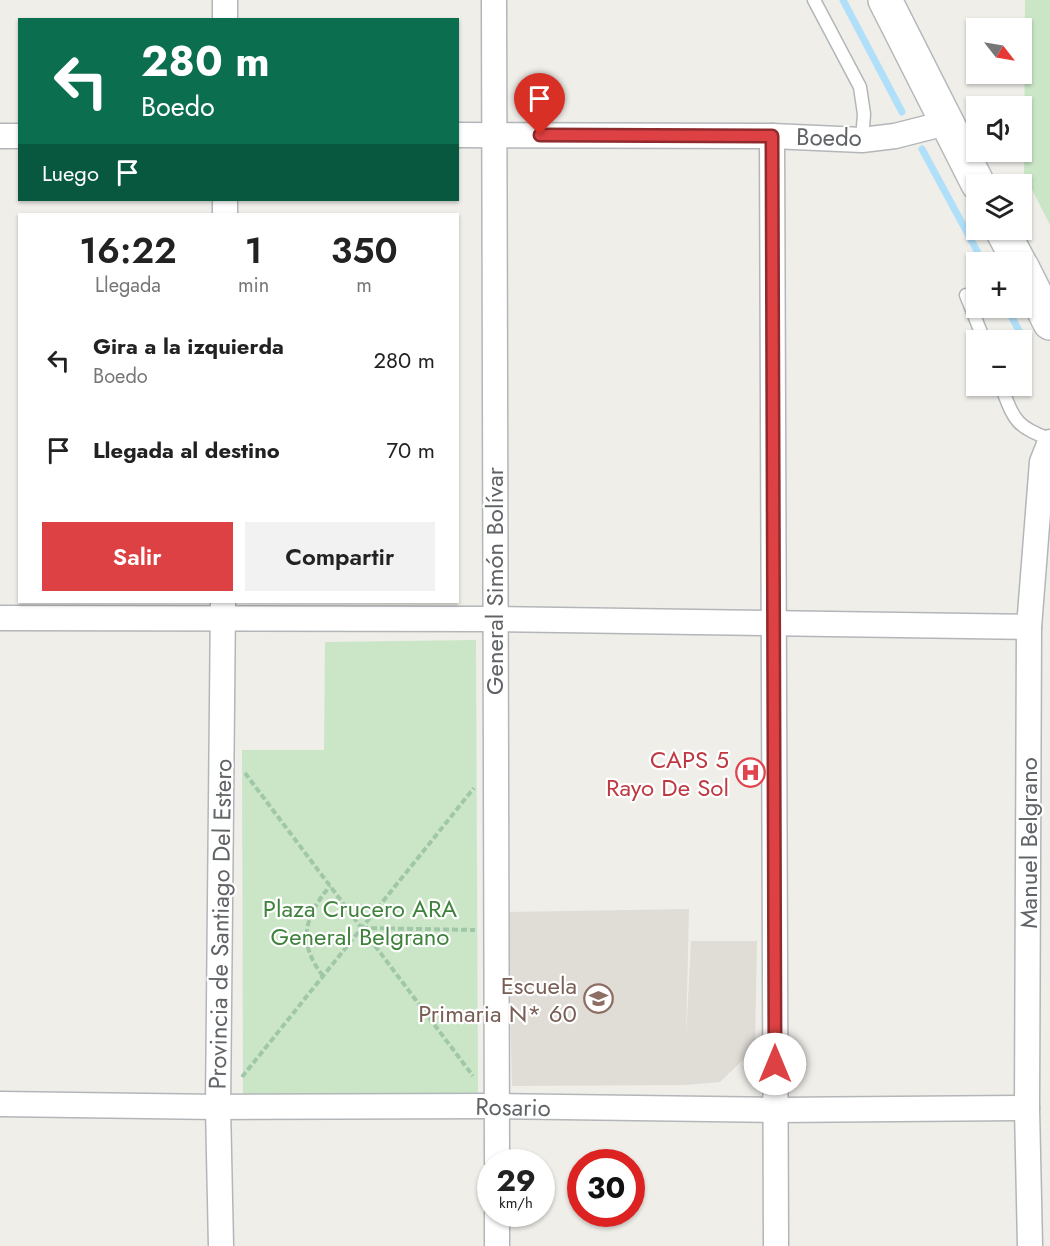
<!DOCTYPE html>
<html lang="es">
<head>
<meta charset="utf-8">
<style>
	body { margin:0; font-family:Jost,sans-serif; background:#f2f2f2; color:#222; height:100vh; display:flex; flex-direction:column; font-size:22px; white-space:nowrap }
	* { box-sizing:border-box; margin:0 }
	p { font-size:20px; color:#767676 }
	.icon { flex:none; width:33px; height:33px; fill:none; stroke:currentColor; stroke-width:2; stroke-linecap:round; stroke-linejoin:round }
	.map { position:relative; flex:1; overflow:hidden }
	.panel { position:absolute; left:18px; top:213px; width:441px; height:390px; display:flex; flex-direction:column; background:#fff; border-radius:0px; box-shadow:0 2px 4px #0004 }
	.panel>* { flex:none }
	.top-card { position:absolute; left:18px; top:18px; width:441px; height:183px; border-radius:0px; box-shadow:0 2px 4px #0004; background:#0b6e4f; color:#fff; overflow:hidden }
	.needle { width:39px; rotate:121deg }
	.tools { position:absolute; left:966px; top:18px; display:grid; gap:12px }
	.tools a { display:grid; place-items:center; width:66px; height:66px; border-radius:0px; background:#fff; box-shadow:0 2px 4px #0004; font-size:30px }
	.speed { position:absolute; left:477px; top:1149px; display:flex; gap:12px; font-size:30px; font-weight:700; text-align:center }
	.speed>* { display:grid; place-content:center; width:78px; height:78px; border-radius:50%; background:#fff; box-shadow:0 2px 4px #0004; line-height:1 }
	.speed small { font-size:15px; font-weight:400 }
	.speed .limit { border:9px solid #d22; background:#fff; color:#111 }
	.pin { position:absolute; display:grid; place-items:center; width:51px; height:51px; color:#fff; margin:-62px -26px; border-radius:50% 50% 50% 0; rotate:-45deg; box-shadow:0 0 6px #0007 }
	.pin .icon { rotate:45deg }
	.me { position:absolute; width:66px; margin:-33px; rotate:0deg; stroke-linejoin:round; filter:drop-shadow(0 0 4px #0008) }
	.turn { display:flex; align-items:center; gap:21px; height:126px; padding:0 24px; font-size:27px }
	.turn .icon { width:78px; height:78px; stroke-width:2.5 }
	.turn b { display:block; font-size:42px; line-height:51px }
	.then { display:flex; align-items:center; height:57px; padding:0 24px; background:#0003; gap:12px; font-size:22px }
	.eta { display:flex; justify-content:space-evenly; align-items:center; height:102px; text-align:center }
	.eta b { font-size:36px; font-weight:600; line-height:42px }
	.button { display:flex; gap:12px; margin-top:auto; padding:12px 24px }
	.button a { flex:1; height:69px; border-radius:0px; background:#de4143; color:#fff; font-size:24px; font-weight:600; line-height:69px; text-align:center }
	.button a+a { background:#f2f2f2; color:#222 }
	ul { padding:0; list-style:none }
	li { display:flex; align-items:center; gap:18px; height:90px; padding:0 24px }
	li div { flex:1 }
	li b { display:block; font-size:22px }
	li em { font-style:normal }
	.map>svg:first-child { display:block }
	.education { fill:#e0ddd7 }
	.green { fill:#cae6c7 }
	.lines { fill:none; stroke-linecap:round; stroke-linejoin:round }
	.stream { stroke:#b0e0f9; stroke-width:7 }
	.service-casing { stroke:#b3b6b9; stroke-width:15 }
	.minor-casing { stroke:#b3b6b9; stroke-width:27 }
	.secondary-casing { stroke:#b5b8bb; stroke-width:36 }
	.path { stroke:#a0c7a8; stroke-width:4; stroke-dasharray:6 3; stroke-linecap:butt }
	.service { stroke:#fff; stroke-width:12 }
	.minor { stroke:#fff; stroke-width:24 }
	.secondary { stroke:#fff; stroke-width:33 }
	.route-casing { stroke:#902a2c; stroke-width:15 }
	.route { stroke:#de4143; stroke-width:10 }
	.labels { text-anchor:middle; dominant-baseline:central; stroke-width:4.5; stroke-linejoin:round; paint-order:stroke }
	.street-label { font-size:24px; fill:#606467; stroke:#fff }
	.health-label { font-size:24px; fill:#be3a42; stroke:#fff; text-anchor:end }
	.park-label { font-size:24px; fill:#3f823c; stroke:#fff }
	.education-label { font-size:24px; fill:#785e54; stroke:#fff; text-anchor:end }
</style>
</head>
<body>
<div class="map">
<svg width="1050" height="1246" viewBox="0 0 1050 1246">
	<rect width="100%" height="100%" fill="#f0eee9"/>
	<path class="education" d="M 689,909 L 686,1038 L 691,941 L 757,941 L 755,1048 L 720,1082 L 685,1085 L 512,1086 L 508,912 Z"/>
	<g class="green">
		<path d="M 1025,0 L 1050,0 L 1050,225 L 1024,174 Z"/>
		<path d="M 476,640 L 478,1094 L 243,1099 L 242,750 L 324,750 L 325,642 Z"/>
	</g>
	<g class="lines">
		<g class="stream">
			<path d="M 843,0 L 902,112"/>
			<path d="M 922,149 L 983,262"/>
			<path d="M 1007,308 L 1027,346"/>
		</g>
		<defs>
			<g id="service">
				<path d="M 814,0 L 860,87 L 864,114 L 862,140"/>
				<path d="M 966,295 L 984,340"/>
				<path d="M 1001,386 C 1014,419 1015,427 1050,439"/>
			</g>
			<g id="minor">
				<path d="M 494,0 L 497,1162"/>
				<path d="M 225,20 L 225,0"/>
				<path d="M 458,135 L 772,136 L 862,140 L 895,136 L 946,123"/>
				<path d="M 0,136 L 20,136"/>
				<path d="M 772,136 L 776,1246"/>
				<path d="M 225,200 L 225,214"/>
				<path d="M 0,618 L 494,619 L 1029,627"/>
				<path d="M 0,1104 L 218,1107 L 496,1106 L 775,1110 L 1027,1108"/>
				<path d="M 497,1214 L 497,1246"/>
				<path d="M 221,1246 L 218,1107 L 223,602"/>
				<path d="M 1030,1246 L 1027,1108 L 1029,627 L 1042,462 L 1050,442"/>
			</g>
			<g id="secondary">
				<path d="M 885,0 L 978,184"/>
				<path d="M 1002,230 L 1019,262"/>
				<path d="M 1022,267 L 1050,323"/>
			</g>
		</defs>
		<use href="#service" class="service-casing"/>
		<use href="#minor" class="minor-casing"/>
		<use href="#secondary" class="secondary-casing"/>
		<g class="path">
			<path d="M 245,773 L 473,1076"/>
			<path d="M 362,928 L 475,930"/>
			<path d="M 323,976 C 297,943 304,917 330,886"/>
			<path d="M 242,1077 L 474,788"/>
		</g>
		<use href="#service" class="service"/>
		<use href="#minor" class="minor"/>
		<use href="#secondary" class="secondary"/>
	</g>
	<g class="lines">
		<defs>
			<path id="route" d="M 540,135 L 772,136 L 775,1064"/>
		</defs>
		<use href="#route" class="route-casing"/>
		<use href="#route" class="route"/>
	</g>
	<defs>
		<symbol id="hospital-ring" viewBox="-11 -11 22 22"><circle r="9.5" fill="#fff" stroke="#e0444e" stroke-width="1.5"/><path d="M-5-5h3v3.5h4V-5h3V5h-3V1.5h-4V5h-3Z" fill="#e0444e"/></symbol>
		<symbol id="school-ring" viewBox="-11 -11 22 22"><circle r="9.5" fill="#fff" stroke="#8d6e63" stroke-width="1.5"/><path d="M0-5L7-2L0 1L-7-2ZM-4 1L0 2.5L4 1V4Q0 6-4 4Z" fill="#8d6e63"/></symbol>
	</defs>
	<g fill-rule="evenodd">
		<use href="#hospital-ring" x="734" y="756" width="33" height="33"/>
		<use href="#school-ring" x="582" y="982" width="33" height="33"/>
	</g>
	<g class="labels">
		<g class="street-label">
			<text transform="translate(829 137) rotate(1)">Boedo</text>
			<text transform="translate(494 581) rotate(-90)">General Simón Bolívar</text>
			<text transform="translate(1028 843) rotate(-90)">Manuel Belgrano</text>
			<text transform="translate(220 924) rotate(-89)">Provincia de Santiago Del Estero</text>
			<text transform="translate(513 1107) rotate(1)">Rosario</text>
		</g>
		<g class="health-label">
			<text x="729" y="759">CAPS 5<tspan x="729" dy="28">Rayo De Sol</tspan></text>
		</g>
		<g class="park-label">
			<text x="360" y="908">Plaza Crucero ARA<tspan x="360" dy="28">General Belgrano</tspan></text>
		</g>
		<g class="education-label">
			<text x="577" y="985">Escuela<tspan x="577" dy="28">Primaria N* 60</tspan></text>
		</g>
	</g>
</svg>
<div class="tools">
<a><svg class="needle" viewBox="-14 -14 28 28"><path d="M0-13l5 13h-10z" fill="#e53935"/><path d="M0 13l5-13h-10z" fill="#767676"/></svg></a>
<a><svg class="icon" aria-label="sound" viewBox="0 0 24 24"><path d="M4 9h4l5-4v14l-5-4H4zM17 9q2 3 0 6"/></svg></a>
<a><svg class="icon" aria-label="layers" viewBox="0 0 24 24"><path d="M12 4l9 5-9 5-9-5zM3 14l9 5 9-5"/></svg></a>
<a>+</a>
<a>−</a>
</div>
<div class="speed"><div>29<small>km/h</small></div><div class="limit">30</div></div>
<div class="pin" style="left:540px;top:135px;background:#d93025"><svg class="icon" aria-label="arrive" viewBox="0 0 24 24"><path d="M6 21V4h12l-3 4 3 4H6"/></svg></div>
<svg class="me" style="left:775px;top:1064px" viewBox="-20 -20 40 40"><circle r="19" fill="#fff"/><path d="M0-13L10 11 0 6-10 11z" fill="#de4143"/></svg>
<div class="top-card">
<div class="turn"><svg class="icon" aria-label="left" viewBox="0 0 24 24"><path d="M17 20v-9H6M10 6l-5 5 5 5"/></svg><div><b>280 m</b>Boedo</div></div>
<div class="then">Luego<svg class="icon" aria-label="arrive" viewBox="0 0 24 24"><path d="M6 21V4h12l-3 4 3 4H6"/></svg></div>
</div>
<section class="panel">
<div class="eta">
<div><b>16:22</b><p>Llegada</p></div>
<div><b>1</b><p>min</p></div>
<div><b>350</b><p>m</p></div>
</div>
<ul>
<li><svg class="icon" aria-label="left" viewBox="0 0 24 24"><path d="M17 20v-9H6M10 6l-5 5 5 5"/></svg><div><b>Gira a la izquierda</b><p>Boedo</p></div><em>280 m</em></li>
<li><svg class="icon" aria-label="arrive" viewBox="0 0 24 24"><path d="M6 21V4h12l-3 4 3 4H6"/></svg><div><b>Llegada al destino</b></div><em>70 m</em></li>
</ul>
<div class="button"><a>Salir</a><a>Compartir</a></div>
</section>
</div>
</body>
</html>
